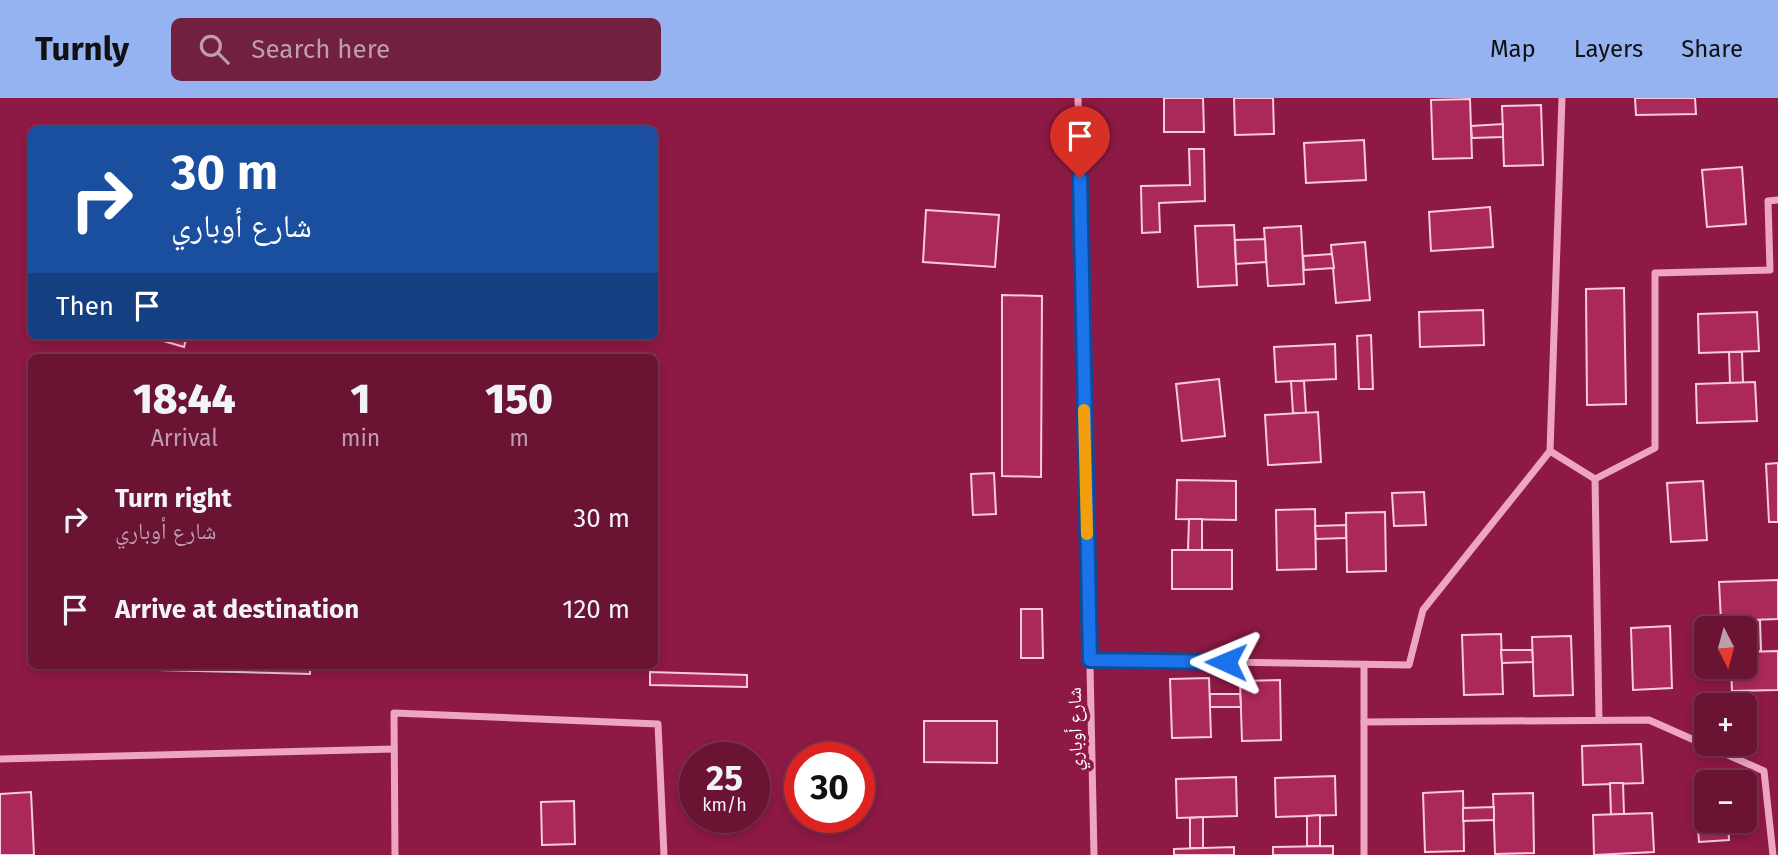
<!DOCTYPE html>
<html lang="en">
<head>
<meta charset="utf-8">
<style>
	body { margin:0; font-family:"Fira Sans","Noto Naskh Arabic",sans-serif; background:#72203f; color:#f1f3f6; height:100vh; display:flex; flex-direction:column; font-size:26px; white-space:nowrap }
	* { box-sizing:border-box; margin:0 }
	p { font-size:23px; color:#be9eac }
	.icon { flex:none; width:38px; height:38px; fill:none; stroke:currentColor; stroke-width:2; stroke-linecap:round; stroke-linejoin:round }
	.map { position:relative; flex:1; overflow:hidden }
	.details { position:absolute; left:28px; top:256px; width:630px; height:315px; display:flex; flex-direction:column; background:#6a1333; border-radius:10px; box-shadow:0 4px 10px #0003,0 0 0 2px #7d324e }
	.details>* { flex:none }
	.banner { position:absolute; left:28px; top:28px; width:630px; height:214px; border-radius:10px; box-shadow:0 4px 10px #0003,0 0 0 2px #7d324e; background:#1a4fa0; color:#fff; overflow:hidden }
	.needle { width:46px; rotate:174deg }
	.tools { position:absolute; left:1694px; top:518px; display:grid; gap:14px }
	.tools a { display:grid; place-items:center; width:63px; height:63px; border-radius:10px; background:#6a1333; box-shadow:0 4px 10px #0003,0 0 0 2px #7d324e; font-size:35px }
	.speed { position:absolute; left:679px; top:644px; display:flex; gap:14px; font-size:35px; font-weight:700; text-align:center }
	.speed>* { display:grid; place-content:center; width:91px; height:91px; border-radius:50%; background:#6a1333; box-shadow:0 4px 10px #0003,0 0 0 2px #7d324e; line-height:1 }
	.speed small { font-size:18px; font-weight:400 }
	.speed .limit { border:10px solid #d22; background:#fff; color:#111 }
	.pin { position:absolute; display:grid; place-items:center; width:60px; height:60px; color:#fff; margin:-72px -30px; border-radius:50% 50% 50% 0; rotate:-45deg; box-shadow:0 0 7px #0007 }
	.pin .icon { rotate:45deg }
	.me { position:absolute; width:77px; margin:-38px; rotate:271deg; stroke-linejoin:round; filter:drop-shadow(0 0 5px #0008) }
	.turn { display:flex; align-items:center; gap:24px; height:147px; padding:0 28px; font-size:32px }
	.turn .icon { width:91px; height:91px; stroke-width:2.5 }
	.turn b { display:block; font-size:49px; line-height:60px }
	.then { display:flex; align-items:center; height:66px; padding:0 28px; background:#0003; gap:14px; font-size:26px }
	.eta { display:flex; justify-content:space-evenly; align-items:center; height:119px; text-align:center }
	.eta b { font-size:42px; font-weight:800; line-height:49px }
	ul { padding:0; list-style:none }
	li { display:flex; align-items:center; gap:21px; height:91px; padding:0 28px }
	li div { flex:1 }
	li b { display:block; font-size:26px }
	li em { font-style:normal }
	header { display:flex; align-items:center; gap:42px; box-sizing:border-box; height:98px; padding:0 35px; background:#95b2f1; color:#111 }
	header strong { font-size:33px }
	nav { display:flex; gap:38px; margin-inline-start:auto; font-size:24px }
	.search { width:490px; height:63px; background:#72203f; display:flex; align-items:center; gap:18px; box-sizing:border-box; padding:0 24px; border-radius:10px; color:#be9eac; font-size:26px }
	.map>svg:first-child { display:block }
	.building { fill:#ab285a; stroke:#facbdd; stroke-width:2 }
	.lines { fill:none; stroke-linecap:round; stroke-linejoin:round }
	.street { stroke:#eea5c1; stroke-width:7 }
	.route-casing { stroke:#114b97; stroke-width:18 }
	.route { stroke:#1a73e8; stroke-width:12 }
	.slow { stroke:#f59e0b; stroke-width:12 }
	.labels { text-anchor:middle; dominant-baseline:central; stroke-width:7; stroke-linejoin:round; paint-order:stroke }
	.street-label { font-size:19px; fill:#fff; stroke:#8d1944 }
</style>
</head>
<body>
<header>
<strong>Turnly</strong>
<div class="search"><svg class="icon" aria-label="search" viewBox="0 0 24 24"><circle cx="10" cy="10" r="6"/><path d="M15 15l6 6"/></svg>Search here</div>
<nav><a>Map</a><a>Layers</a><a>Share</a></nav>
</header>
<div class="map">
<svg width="1778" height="757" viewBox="0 0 1778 757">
	<rect width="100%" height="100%" fill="#8d1944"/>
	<g class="building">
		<path d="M 1164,0 L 1203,0 L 1204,34 L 1164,34 Z"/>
		<path d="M 1234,0 L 1273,0 L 1274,36 L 1235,37 Z"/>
		<path d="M 1635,0 L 1695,0 L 1696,16 L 1636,17 Z"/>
		<path d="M 1470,1 L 1472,60 L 1433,61 L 1431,2 Z"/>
		<path d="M 1541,7 L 1543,67 L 1504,68 L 1502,8 Z"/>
		<path d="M 1503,26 L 1503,39 L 1472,40 L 1471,28 Z"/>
		<path d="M 1364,42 L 1366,82 L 1306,85 L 1304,45 Z"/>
		<path d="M 1189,51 L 1204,51 L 1205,103 L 1159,105 L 1160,134 L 1142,135 L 1141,88 L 1190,87 Z"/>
		<path d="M 1742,69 L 1746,126 L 1707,129 L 1702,72 Z"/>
		<path d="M 1490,109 L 1493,149 L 1431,153 L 1429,114 Z"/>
		<path d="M 926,112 L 999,117 L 995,169 L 923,164 Z"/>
		<path d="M 1234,127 L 1237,187 L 1198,189 L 1195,128 Z"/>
		<path d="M 1301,128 L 1304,186 L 1268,188 L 1264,130 Z"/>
		<path d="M 1265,141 L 1266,164 L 1236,166 L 1235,142 Z"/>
		<path d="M 1365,144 L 1370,202 L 1336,205 L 1331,147 Z"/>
		<path d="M 1332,156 L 1334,170 L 1304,172 L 1303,158 Z"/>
		<path d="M 1624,190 L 1626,306 L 1587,307 L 1586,191 Z"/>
		<path d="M 1002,197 L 1042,198 L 1041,379 L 1002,378 Z"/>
		<path d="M 1483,212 L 1484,247 L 1420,249 L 1419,214 Z"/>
		<path d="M 1757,214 L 1759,253 L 1699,255 L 1698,216 Z"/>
		<path d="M 1371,237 L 1373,291 L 1359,291 L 1357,238 Z"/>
		<path d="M 153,238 L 187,238 L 184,249 L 153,240 Z"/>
		<path d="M 1335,246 L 1336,281 L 1276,284 L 1274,249 Z"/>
		<path d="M 1729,254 L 1742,254 L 1743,285 L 1730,285 Z"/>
		<path d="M 1219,281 L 1225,338 L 1182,343 L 1176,286 Z"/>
		<path d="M 1291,283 L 1304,283 L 1306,315 L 1293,315 Z"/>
		<path d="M 1755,284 L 1757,323 L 1697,325 L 1696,286 Z"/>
		<path d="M 1318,314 L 1321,364 L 1268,367 L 1265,317 Z"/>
		<path d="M 1778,365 L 1778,424 L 1769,424 L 1766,366 Z"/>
		<path d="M 994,375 L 996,416 L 973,417 L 971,376 Z"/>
		<path d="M 1177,382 L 1236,383 L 1236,422 L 1176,421 Z"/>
		<path d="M 1703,383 L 1707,442 L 1671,444 L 1667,385 Z"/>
		<path d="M 1424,394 L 1426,427 L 1394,428 L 1392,395 Z"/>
		<path d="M 1315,411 L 1316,471 L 1277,472 L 1276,412 Z"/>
		<path d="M 1385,414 L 1386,473 L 1347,474 L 1346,415 Z"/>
		<path d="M 1189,421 L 1202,421 L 1202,452 L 1188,452 Z"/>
		<path d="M 1346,427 L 1346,440 L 1316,441 L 1315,428 Z"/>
		<rect x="1172" y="452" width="60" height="39"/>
		<path d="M 1778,482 L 1778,521 L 1721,523 L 1719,484 Z"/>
		<path d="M 1021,511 L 1042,511 L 1043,560 L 1021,560 Z"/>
		<path d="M 1748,522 L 1760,522 L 1761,553 L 1748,554 Z"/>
		<path d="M 1670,528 L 1672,590 L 1633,592 L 1631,530 Z"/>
		<path d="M 1501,536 L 1503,596 L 1464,597 L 1462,537 Z"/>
		<path d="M 1571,538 L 1573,597 L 1534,598 L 1532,539 Z"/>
		<path d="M 1501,552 L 1532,552 L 1533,564 L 1502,565 Z"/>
		<path d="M 1778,553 L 1778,592 L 1732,593 L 1731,569 L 1745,569 L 1745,554 Z"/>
		<path d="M 117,567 L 310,567 L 310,576 L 117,571 Z"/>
		<path d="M 650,574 L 747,577 L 747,589 L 650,587 Z"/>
		<path d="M 1209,580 L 1211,639 L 1172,640 L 1170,581 Z"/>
		<path d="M 1280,582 L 1281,642 L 1242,643 L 1240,583 Z"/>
		<path d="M 1210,596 L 1240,596 L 1241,609 L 1210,609 Z"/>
		<path d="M 924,623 L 997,623 L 997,665 L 924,664 Z"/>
		<path d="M 1641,646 L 1643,685 L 1583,687 L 1582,648 Z"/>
		<path d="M 1335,678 L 1336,717 L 1276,719 L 1275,680 Z"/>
		<path d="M 1236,679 L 1237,718 L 1177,720 L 1176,681 Z"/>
		<path d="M 1610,685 L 1623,685 L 1624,716 L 1611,717 Z"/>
		<path d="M 1706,688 L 1706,723 L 1728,723 L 1729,742 L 1699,744 L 1695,689 Z"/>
		<path d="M 1463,693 L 1464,753 L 1425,754 L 1423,695 Z"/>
		<path d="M 31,694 L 34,757 L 0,757 L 0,696 Z"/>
		<path d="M 1533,695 L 1534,755 L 1495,756 L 1493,696 Z"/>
		<path d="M 574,703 L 575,746 L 542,747 L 541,704 Z"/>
		<path d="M 1494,709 L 1494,722 L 1463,723 L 1463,710 Z"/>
		<path d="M 1652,715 L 1654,754 L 1594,757 L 1593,717 Z"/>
		<path d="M 1320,717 L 1320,748 L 1307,748 L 1307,718 Z"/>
		<path d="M 1203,719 L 1203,750 L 1190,750 L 1190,720 Z"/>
		<path d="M 1333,748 L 1333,757 L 1273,757 L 1273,749 Z"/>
		<path d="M 1234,749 L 1234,757 L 1174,757 L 1174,751 Z"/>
	</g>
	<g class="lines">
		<g class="street">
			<path d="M 1078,0 L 1094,757"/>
			<path d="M 1550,353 L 1595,381"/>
			<path d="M 1090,562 L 1409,567 L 1423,512 L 1550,353 L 1562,0"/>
			<path d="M 1364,567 L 1364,757"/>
			<path d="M 1599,622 L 1595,381 L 1655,350 L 1655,175 L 1770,172 L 1768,103 L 1778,102"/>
			<path d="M 1364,624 L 1649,622 L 1764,673 L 1773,757"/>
			<path d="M 0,661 L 394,651"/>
			<path d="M 395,757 L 394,615 L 658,626 L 664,757"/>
		</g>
	</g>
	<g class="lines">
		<defs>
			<path id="route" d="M 1080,80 L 1090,562 L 1226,564"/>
		</defs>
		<use href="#route" class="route-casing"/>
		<use href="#route" class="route"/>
		<path class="slow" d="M 1084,312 L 1087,436"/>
	</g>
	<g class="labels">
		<g class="street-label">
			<text transform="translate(1075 631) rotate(-91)">شارع أوباري</text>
		</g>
	</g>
</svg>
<div class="tools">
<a><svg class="needle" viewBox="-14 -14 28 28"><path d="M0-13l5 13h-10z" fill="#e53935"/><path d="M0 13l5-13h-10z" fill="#be9eac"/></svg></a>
<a>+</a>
<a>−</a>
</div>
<div class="speed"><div>25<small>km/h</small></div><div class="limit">30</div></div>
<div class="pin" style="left:1080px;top:80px;background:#d93025"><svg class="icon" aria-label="arrive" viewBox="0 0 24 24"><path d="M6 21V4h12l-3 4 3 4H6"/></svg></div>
<svg class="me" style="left:1226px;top:564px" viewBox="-20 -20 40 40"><path d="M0-17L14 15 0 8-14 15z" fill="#1a73e8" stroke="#fff" stroke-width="4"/></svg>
<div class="banner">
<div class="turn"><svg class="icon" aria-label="right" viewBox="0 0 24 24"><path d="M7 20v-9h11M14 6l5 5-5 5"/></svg><div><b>30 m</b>شارع أوباري</div></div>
<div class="then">Then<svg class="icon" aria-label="arrive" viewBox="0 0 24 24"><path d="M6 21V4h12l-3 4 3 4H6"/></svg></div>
</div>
<section class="details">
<div class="eta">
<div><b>18:44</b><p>Arrival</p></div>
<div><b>1</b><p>min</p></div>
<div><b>150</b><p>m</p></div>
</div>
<ul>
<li><svg class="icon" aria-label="right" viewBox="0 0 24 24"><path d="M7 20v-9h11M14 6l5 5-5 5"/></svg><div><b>Turn right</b><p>شارع أوباري</p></div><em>30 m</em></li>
<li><svg class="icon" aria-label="arrive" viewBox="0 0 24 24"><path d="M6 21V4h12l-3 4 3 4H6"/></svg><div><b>Arrive at destination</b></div><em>120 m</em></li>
</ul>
</section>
</div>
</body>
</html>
